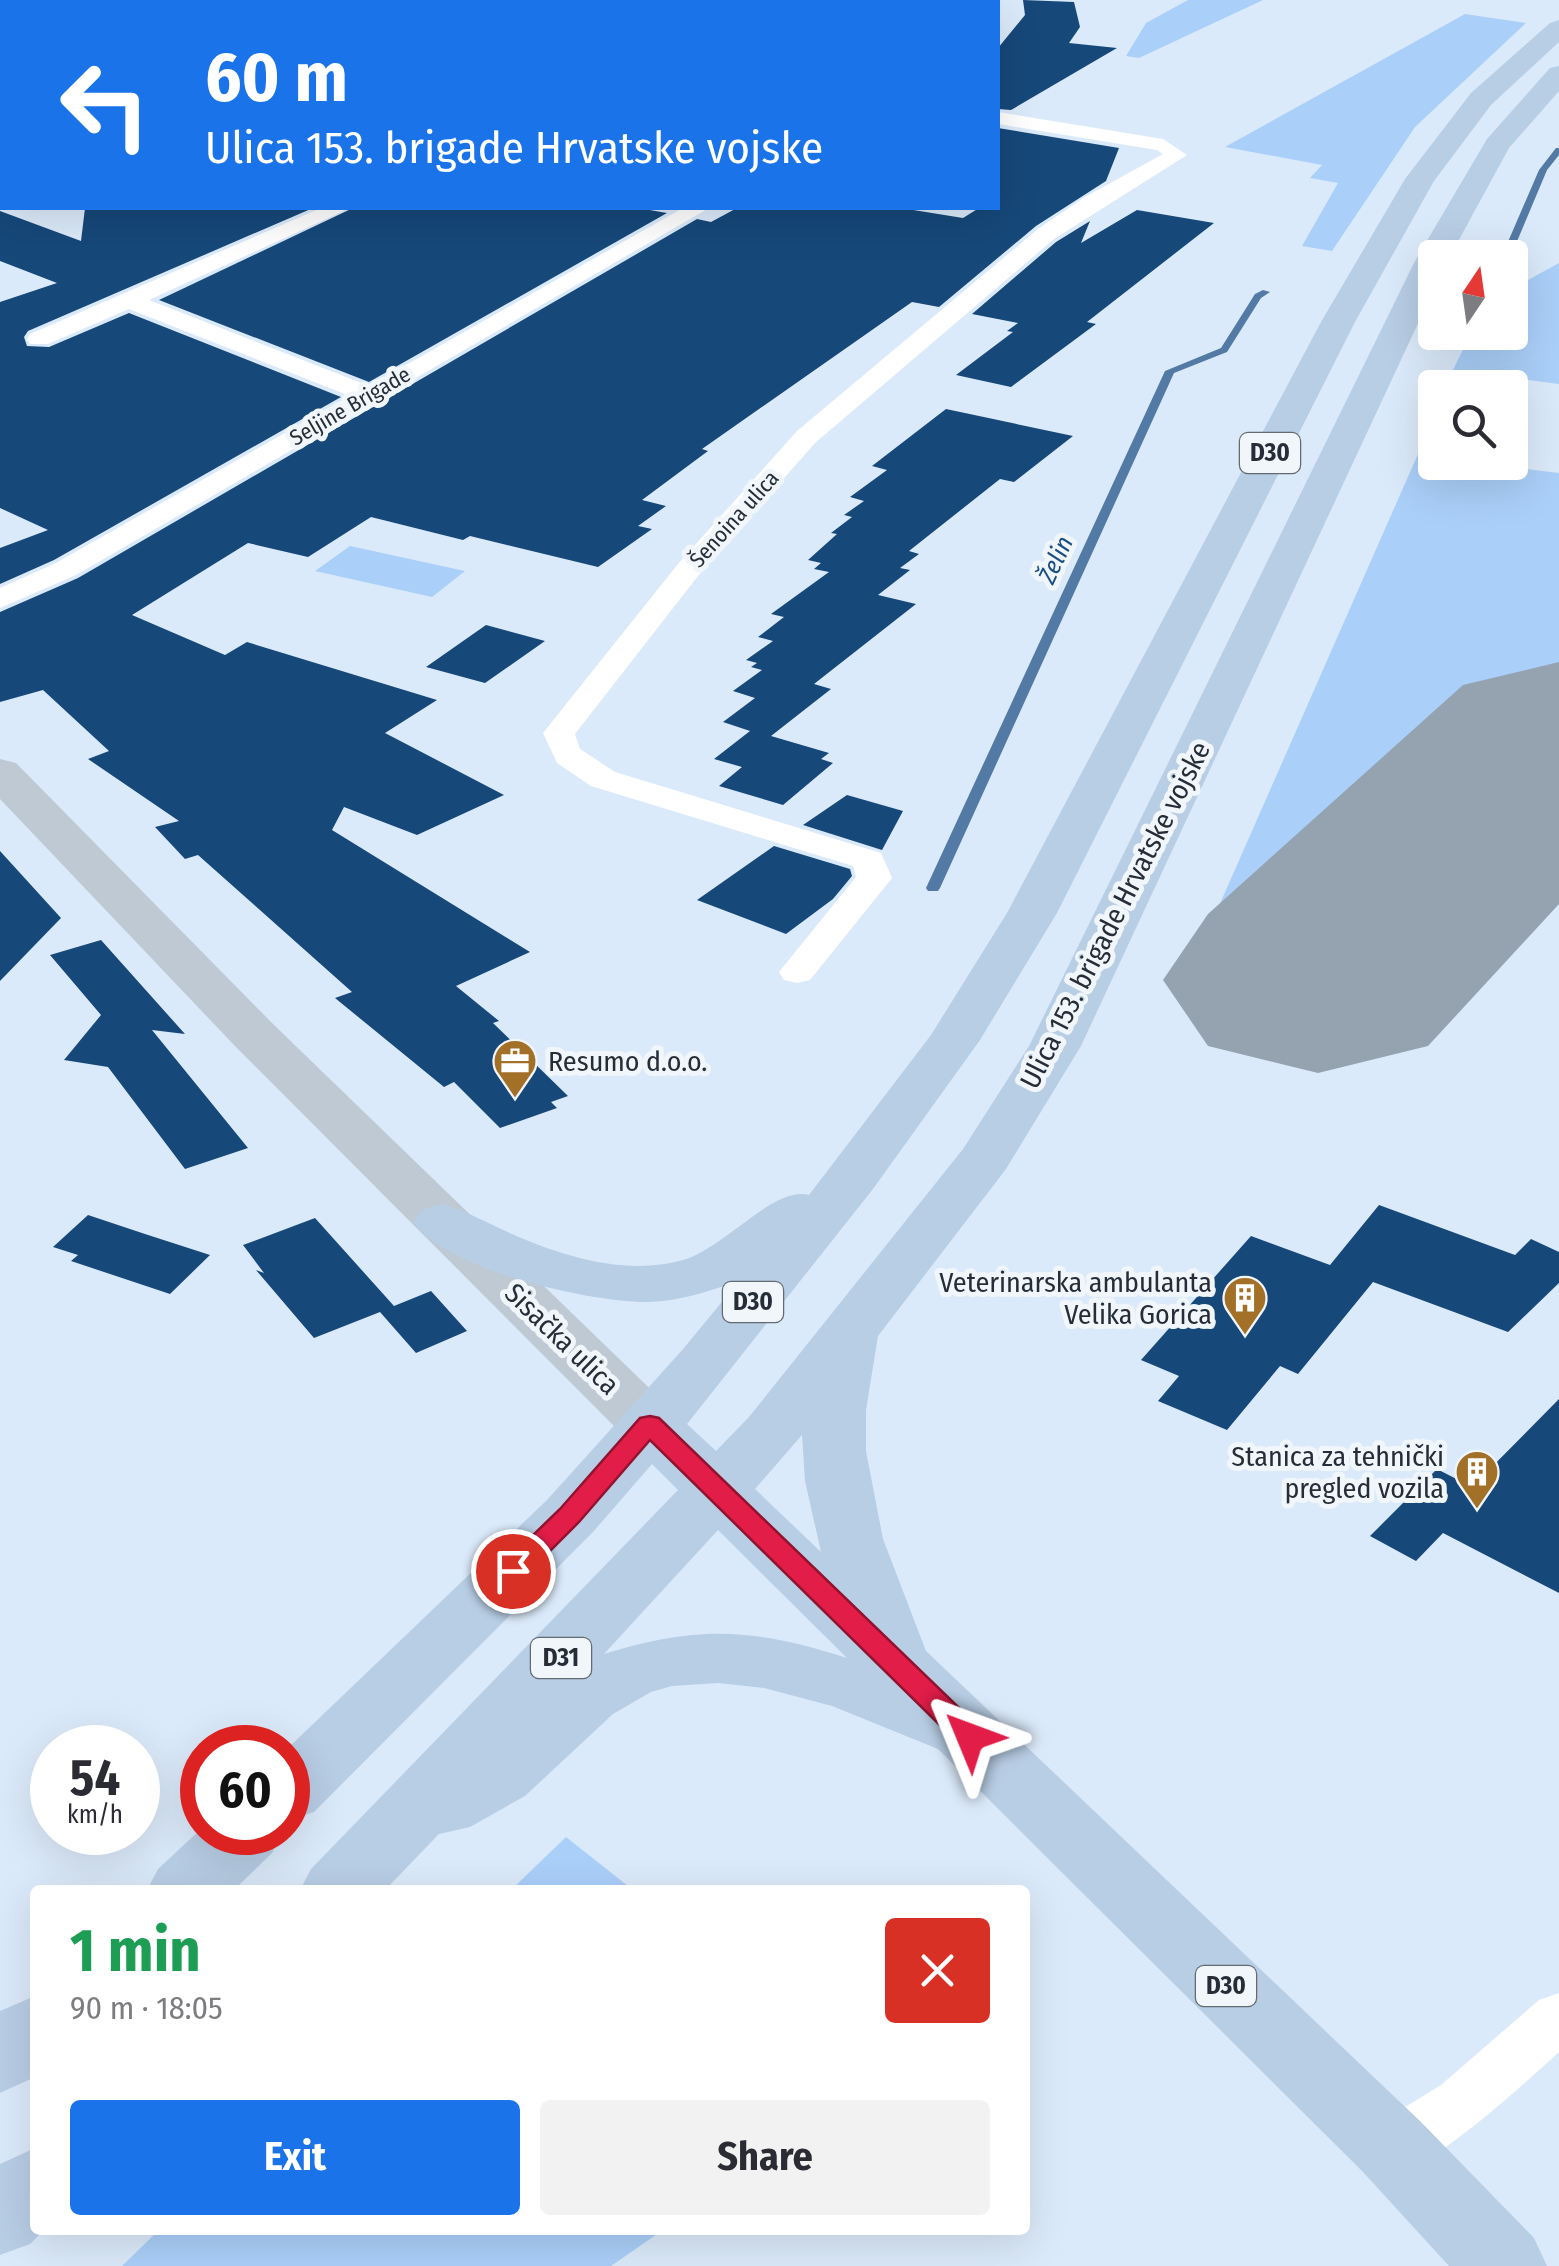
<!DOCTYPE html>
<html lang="en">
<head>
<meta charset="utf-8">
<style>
	body { margin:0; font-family:"Fira Sans Condensed",sans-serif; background:#f2f2f3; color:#2b2b33; height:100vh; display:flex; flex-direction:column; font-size:38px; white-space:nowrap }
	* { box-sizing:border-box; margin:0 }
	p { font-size:32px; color:#7c7c81 }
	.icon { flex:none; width:55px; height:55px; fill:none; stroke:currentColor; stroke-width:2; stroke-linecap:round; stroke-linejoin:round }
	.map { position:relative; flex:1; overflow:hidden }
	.sheet { position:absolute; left:30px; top:1885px; width:1000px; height:350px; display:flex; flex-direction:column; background:#fff; border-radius:10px; box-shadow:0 10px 40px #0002 }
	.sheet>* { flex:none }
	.hud { position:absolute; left:0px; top:0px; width:1000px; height:210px; box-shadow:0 10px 40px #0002; background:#1a73e8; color:#fff; overflow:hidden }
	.needle { width:65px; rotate:13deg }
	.buttons { position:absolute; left:1418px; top:240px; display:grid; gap:20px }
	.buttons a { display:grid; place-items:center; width:110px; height:110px; border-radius:10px; background:#fff; box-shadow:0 10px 40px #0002; font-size:50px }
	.speed { position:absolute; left:30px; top:1725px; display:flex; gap:20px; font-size:50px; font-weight:700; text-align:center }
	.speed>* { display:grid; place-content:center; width:130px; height:130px; border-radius:50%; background:#fff; box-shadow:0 10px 40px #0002; line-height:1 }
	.speed small { font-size:25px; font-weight:400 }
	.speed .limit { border:15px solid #d22; background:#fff; color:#111 }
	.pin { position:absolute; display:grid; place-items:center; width:85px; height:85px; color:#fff; margin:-42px; border:5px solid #fff; border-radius:50%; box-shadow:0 2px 10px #0007 }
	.me { position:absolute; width:110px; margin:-55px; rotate:314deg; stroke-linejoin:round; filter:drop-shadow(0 0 8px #0008) }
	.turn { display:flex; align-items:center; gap:35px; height:210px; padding:0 40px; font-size:45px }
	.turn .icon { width:130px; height:130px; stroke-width:2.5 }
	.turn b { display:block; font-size:70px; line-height:85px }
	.round { display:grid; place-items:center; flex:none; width:105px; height:105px; border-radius:10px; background:#f2f2f3 }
	.head { display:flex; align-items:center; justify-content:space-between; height:170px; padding:0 40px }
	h1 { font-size:60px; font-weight:700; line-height:75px; color:#1e9e55 }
	.button { display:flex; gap:20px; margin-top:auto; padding:20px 40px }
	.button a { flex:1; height:115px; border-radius:10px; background:#1a73e8; color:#fff; font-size:40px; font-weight:700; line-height:115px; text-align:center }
	.button a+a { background:#f2f2f3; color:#2b2b33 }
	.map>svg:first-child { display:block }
	.green { fill:#aacff9 }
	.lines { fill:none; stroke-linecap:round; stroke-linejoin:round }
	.stream { fill:#537aa4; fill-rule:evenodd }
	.runway { fill:#95a2b0; fill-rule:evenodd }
	.building { fill:#16487a }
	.minor { fill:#fff; fill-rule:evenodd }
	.secondary { fill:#bec9d4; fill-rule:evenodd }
	.primary { fill:#b8cee5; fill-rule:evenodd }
	.route { fill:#e11d48; stroke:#92132f; stroke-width:2.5 }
	.labels { text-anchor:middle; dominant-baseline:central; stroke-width:10; stroke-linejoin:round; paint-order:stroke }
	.far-street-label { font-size:22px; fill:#252e38; stroke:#f1f6fb }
	.shield { fill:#f1f6fb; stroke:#626a72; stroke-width:2.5 }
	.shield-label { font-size:25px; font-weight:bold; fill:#252e38 }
	.far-water-label { font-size:25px; font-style:italic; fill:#194e83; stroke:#f1f6fb }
	.street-label { font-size:28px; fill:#252e38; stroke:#f1f6fb }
	.poi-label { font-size:28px; fill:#252e38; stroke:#f1f6fb; text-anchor:end }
</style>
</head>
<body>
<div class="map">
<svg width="1559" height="2266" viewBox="0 0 1559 2266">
	<rect width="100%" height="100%" fill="#dbeafa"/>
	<g class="green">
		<path d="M 576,0 L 968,0 L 968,2 L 567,2 Z"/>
		<path d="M 1188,0 L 1263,0 L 1139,58 L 1126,56 L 1146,23 Z"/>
		<path d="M 1465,14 L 1526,23 L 1415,127 L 1332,251 L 1302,246 L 1338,183 L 1310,178 L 1322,165 L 1225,147 Z"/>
		<path d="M 1559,263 L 1559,384 L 1453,370 L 1471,333 L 1510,332 L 1510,290 Z"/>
		<path d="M 1418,454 L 1435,457 L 1435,462 L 1478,463 L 1559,473 L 1559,674 L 1253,992 C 1229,981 1211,974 1200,949 Z"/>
		<path d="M 350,546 L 465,571 L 432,597 L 315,571 Z"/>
		<path d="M 566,1837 L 633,1890 L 511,1890 Z"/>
		<path d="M 159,2230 L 663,2230 L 611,2266 L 122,2266 Z"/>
	</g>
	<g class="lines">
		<g class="stream">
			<path d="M 1556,148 L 1559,148 L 1559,155 L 1547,170 L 1510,258 L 1501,258 L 1539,170 Z"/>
			<path d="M 1263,290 L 1270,292 L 1261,298 L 1227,352 L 1174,373 L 940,888 L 938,891 L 928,891 L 926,888 L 1165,371 L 1221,348 L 1255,294 Z"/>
		</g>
		<path class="runway" d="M 1559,662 L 1559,904 L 1428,1046 L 1318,1073 L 1208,1046 L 1163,980 L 1208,914 L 1463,685 Z"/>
	</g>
	<g class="building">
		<path d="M 1023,0 L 1074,2 L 1080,27 L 1069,43 L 1117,48 L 1011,110 L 998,109 L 998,48 L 1025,15 Z"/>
		<path d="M 998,128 L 1119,148 L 1106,181 L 1036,226 L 939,307 L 912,302 L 702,449 L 708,451 L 642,500 L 666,506 L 638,526 L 652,529 L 598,567 L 470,536 L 463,540 L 371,517 L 308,557 L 248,543 L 132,615 L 225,655 L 247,642 L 437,700 L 385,733 L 504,795 L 417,835 L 344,807 L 332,830 L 530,952 L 456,986 L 499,1021 L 493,1023 L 568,1096 L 551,1102 L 557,1108 L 500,1128 L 454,1082 L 444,1087 L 335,998 L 352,992 L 198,855 L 185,859 L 155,827 L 179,821 L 88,759 L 109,751 L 43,690 L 0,702 L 0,612 L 78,578 L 697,219 L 711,222 L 737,208 L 901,208 L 963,218 L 979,208 L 998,208 Z"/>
		<path d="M 85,208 L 313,208 L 28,331 L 24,337 L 27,346 L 49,347 L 129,313 L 341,397 L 54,560 L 0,584 L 0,548 L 48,530 L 0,508 L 0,302 L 57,283 L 0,261 L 0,211 L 81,241 Z"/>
		<path d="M 353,208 L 638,208 L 667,213 L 369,382 L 159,300 Z"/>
		<path d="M 1137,210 L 1214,223 L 1087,322 L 1096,324 L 1011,387 L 956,375 L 1013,332 L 1007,331 L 1018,323 L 972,314 L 1056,242 L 1090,221 L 1081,243 Z"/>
		<path d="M 946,409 L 1073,436 L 1014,482 L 1000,479 L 909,551 L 919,554 L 900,568 L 910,570 L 878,595 L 916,604 L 814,684 L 831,689 L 771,736 L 829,753 L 821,759 L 833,763 L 783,805 L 719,786 L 742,767 L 714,759 L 750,731 L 723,722 L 755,698 L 733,691 L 762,670 L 751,667 L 757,663 L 746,660 L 773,641 L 758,637 L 784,617 L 771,614 L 829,572 L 814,569 L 821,563 L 808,560 L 837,534 L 831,533 L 852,517 L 844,515 L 864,501 L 850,497 L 887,470 L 872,466 Z"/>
		<path d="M 486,625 L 545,641 L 485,683 L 426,667 Z"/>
		<path d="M 847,795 L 903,811 L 882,850 L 803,825 Z"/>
		<path d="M 774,846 L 850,869 L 852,876 L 833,899 L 786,934 L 697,900 Z"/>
		<path d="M 0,851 L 61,918 L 0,981 Z"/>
		<path d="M 101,940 L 185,1034 L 152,1030 L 248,1148 L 185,1169 L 108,1067 L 64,1060 L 101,1015 L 50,955 Z"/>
		<path d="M 1379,1205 L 1515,1255 L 1531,1239 L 1559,1252 L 1559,1283 L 1508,1332 L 1373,1282 L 1298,1374 L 1280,1366 L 1227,1430 L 1158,1401 L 1179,1376 L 1141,1360 L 1251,1236 L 1330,1265 Z"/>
		<path d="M 88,1215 L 145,1234 L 210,1255 L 170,1294 L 71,1261 L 78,1255 L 53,1247 Z"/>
		<path d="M 315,1218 L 394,1306 L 431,1291 L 467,1331 L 416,1353 L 380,1312 L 314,1338 L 256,1270 L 264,1273 L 243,1245 Z"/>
		<path d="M 1559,1399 L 1559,1593 L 1443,1533 L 1416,1561 L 1370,1536 L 1437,1469 L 1472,1487 Z"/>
	</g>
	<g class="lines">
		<g class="minor">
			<path d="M 370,0 L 395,0 L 396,2 L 372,2 Z"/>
			<rect x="971" y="0" width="18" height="2"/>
			<path d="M 0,21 L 2,22 L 2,33 L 0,33 Z"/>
			<path d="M 0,105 L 2,106 L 2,118 L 0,118 Z"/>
			<path d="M 998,112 L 1163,139 L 1187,155 L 1054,239 L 815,443 L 698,576 L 575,734 L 580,749 L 615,772 L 881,853 L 892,878 L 810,980 L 797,983 L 784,980 L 779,972 L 856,877 L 853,866 L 591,786 L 557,763 L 543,733 L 678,564 L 797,431 L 1038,229 L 1085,197 L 1163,154 L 1157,150 L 998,124 Z"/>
			<path d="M 321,208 L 350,208 L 149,300 L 369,386 L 683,208 L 709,208 L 76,575 L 0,608 L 0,588 L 56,563 L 350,396 L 129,309 L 48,344 L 30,344 L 27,339 L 30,334 Z"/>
			<path d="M 1559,1993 L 1559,2052 C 1528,2080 1432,2170 1393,2173 C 1387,2173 1377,2168 1371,2166 L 1362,2147 L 1371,2128 L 1441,2085 L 1539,2000 Z"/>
		</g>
		<path class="secondary" d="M 0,759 L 16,763 L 272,1023 L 671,1409 L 680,1424 L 671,1439 L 649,1445 L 627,1439 L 234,1045 L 0,799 Z"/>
		<g class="primary">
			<path d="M 1559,20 L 1559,42 L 1491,105 L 1434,181 L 1355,322 L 1057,913 L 980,1040 L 873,1189 L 687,1424 L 716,1451 L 749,1417 L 963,1149 L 1029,1046 L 1415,261 L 1487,139 L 1550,68 L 1559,66 L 1559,91 L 1509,148 L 1449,258 L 1435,258 L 1435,287 L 1081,1046 L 1006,1169 L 878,1336 L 866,1410 L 866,1451 L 883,1539 L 926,1651 L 1421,2122 L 1534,2238 L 1547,2266 L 1449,2266 L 1363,2172 L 938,1749 L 832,1706 L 764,1688 L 718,1683 L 672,1686 L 651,1692 L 613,1714 L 525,1796 L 470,1827 L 439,1834 L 385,1890 L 300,1890 L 311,1869 L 678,1490 L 652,1464 L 593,1532 L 314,1812 L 288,1820 L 288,1748 L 547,1500 L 684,1348 L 739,1281 C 710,1291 680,1301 649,1302 C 592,1303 446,1270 413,1222 L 422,1210 L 442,1204 C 467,1211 489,1224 512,1234 C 564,1257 627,1276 683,1260 C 725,1248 773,1186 809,1195 L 931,1035 L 1007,913 L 1321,322 L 1405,179 L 1471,93 L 1550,23 ZM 802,1435 L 805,1481 L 821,1552 L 755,1489 ZM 718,1530 L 847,1658 C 752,1628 699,1625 604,1654 Z"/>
			<path d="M 202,1828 L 202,1832 L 283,1832 L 272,1853 L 234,1890 L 147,1890 L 158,1869 Z"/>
			<path d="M 35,1996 L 35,2077 L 0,2093 L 0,2011 Z"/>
			<path d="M 35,2148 L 35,2230 L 44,2230 L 30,2244 L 0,2255 L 0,2164 Z"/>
		</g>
	</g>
	<path class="route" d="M 650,1416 L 659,1418 L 981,1729 L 985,1737 L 981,1745 L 970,1748 L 960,1745 L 650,1440 L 579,1522 L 523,1578 L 503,1578 L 499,1571 L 503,1564 L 560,1509 L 640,1418 Z"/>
	<defs>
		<symbol id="office-pin" viewBox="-11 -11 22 30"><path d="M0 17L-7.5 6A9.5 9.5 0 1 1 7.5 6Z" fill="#a37028" stroke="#f1f6fb"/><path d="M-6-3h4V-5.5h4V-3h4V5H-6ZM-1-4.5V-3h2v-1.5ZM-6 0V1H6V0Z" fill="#fff"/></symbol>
		<symbol id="building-pin" viewBox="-11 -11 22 30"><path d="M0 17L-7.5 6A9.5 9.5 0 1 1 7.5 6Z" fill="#a37028" stroke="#f1f6fb"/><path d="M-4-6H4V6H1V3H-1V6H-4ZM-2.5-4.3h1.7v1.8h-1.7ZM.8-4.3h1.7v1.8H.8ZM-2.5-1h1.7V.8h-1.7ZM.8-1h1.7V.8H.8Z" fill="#fff"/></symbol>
	</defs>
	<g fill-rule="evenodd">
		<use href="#office-pin" x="490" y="1036" width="50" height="68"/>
		<use href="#building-pin" x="1220" y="1273" width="50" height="68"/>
		<use href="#building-pin" x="1452" y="1447" width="50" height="68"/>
	</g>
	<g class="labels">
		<g class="far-street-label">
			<text transform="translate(350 406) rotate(-30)">Seljine Brigade</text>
			<text transform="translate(734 519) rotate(-48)">Šenoina ulica</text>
		</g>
		<g class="shield">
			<rect x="1240" y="433" width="60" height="40" rx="8"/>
			<rect x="723" y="1282" width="60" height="40" rx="8"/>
			<rect x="531" y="1638" width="60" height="40" rx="8"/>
			<rect x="1196" y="1966" width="60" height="40" rx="8"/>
		</g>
		<g class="shield-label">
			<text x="1270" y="453">D30</text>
			<text x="753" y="1302">D30</text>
			<text x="561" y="1658">D31</text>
			<text x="1226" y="1986">D30</text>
		</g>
		<g class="far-water-label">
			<text transform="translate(1056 560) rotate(-65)">Želin</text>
		</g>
		<g class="street-label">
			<text transform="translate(1115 915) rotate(-63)">Ulica 153. brigade Hrvatske vojske</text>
			<text transform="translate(562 1339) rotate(44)">Sisačka ulica</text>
		</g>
		<g class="poi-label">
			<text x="548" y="1061" text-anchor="start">Resumo d.o.o.</text>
			<text x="1212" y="1282">Veterinarska ambulanta<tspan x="1212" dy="32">Velika Gorica</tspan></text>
			<text x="1444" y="1456">Stanica za tehnički<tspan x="1444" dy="32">pregled vozila</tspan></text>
		</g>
	</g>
</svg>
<div class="buttons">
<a><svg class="needle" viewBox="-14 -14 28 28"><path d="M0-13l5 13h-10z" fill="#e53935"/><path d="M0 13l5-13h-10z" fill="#7c7c81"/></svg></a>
<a><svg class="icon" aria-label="search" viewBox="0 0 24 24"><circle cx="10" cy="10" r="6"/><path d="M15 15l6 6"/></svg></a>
</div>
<div class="speed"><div>54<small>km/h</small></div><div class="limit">60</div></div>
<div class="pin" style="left:513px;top:1571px;background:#d93025"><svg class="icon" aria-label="arrive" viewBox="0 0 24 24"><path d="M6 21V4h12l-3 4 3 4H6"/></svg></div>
<svg class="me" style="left:970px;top:1737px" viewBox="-20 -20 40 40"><path d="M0-17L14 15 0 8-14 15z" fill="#e11d48" stroke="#fff" stroke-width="4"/></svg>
<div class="hud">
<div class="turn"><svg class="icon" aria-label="left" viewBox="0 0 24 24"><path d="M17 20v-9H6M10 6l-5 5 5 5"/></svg><div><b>60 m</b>Ulica 153. brigade Hrvatske vojske</div></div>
</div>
<section class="sheet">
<div class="head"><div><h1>1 min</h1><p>90 m · 18:05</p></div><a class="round" style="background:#d93025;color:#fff"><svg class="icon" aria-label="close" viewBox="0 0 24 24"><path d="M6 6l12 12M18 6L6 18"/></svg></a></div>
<div class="button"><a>Exit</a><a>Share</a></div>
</section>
</div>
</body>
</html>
